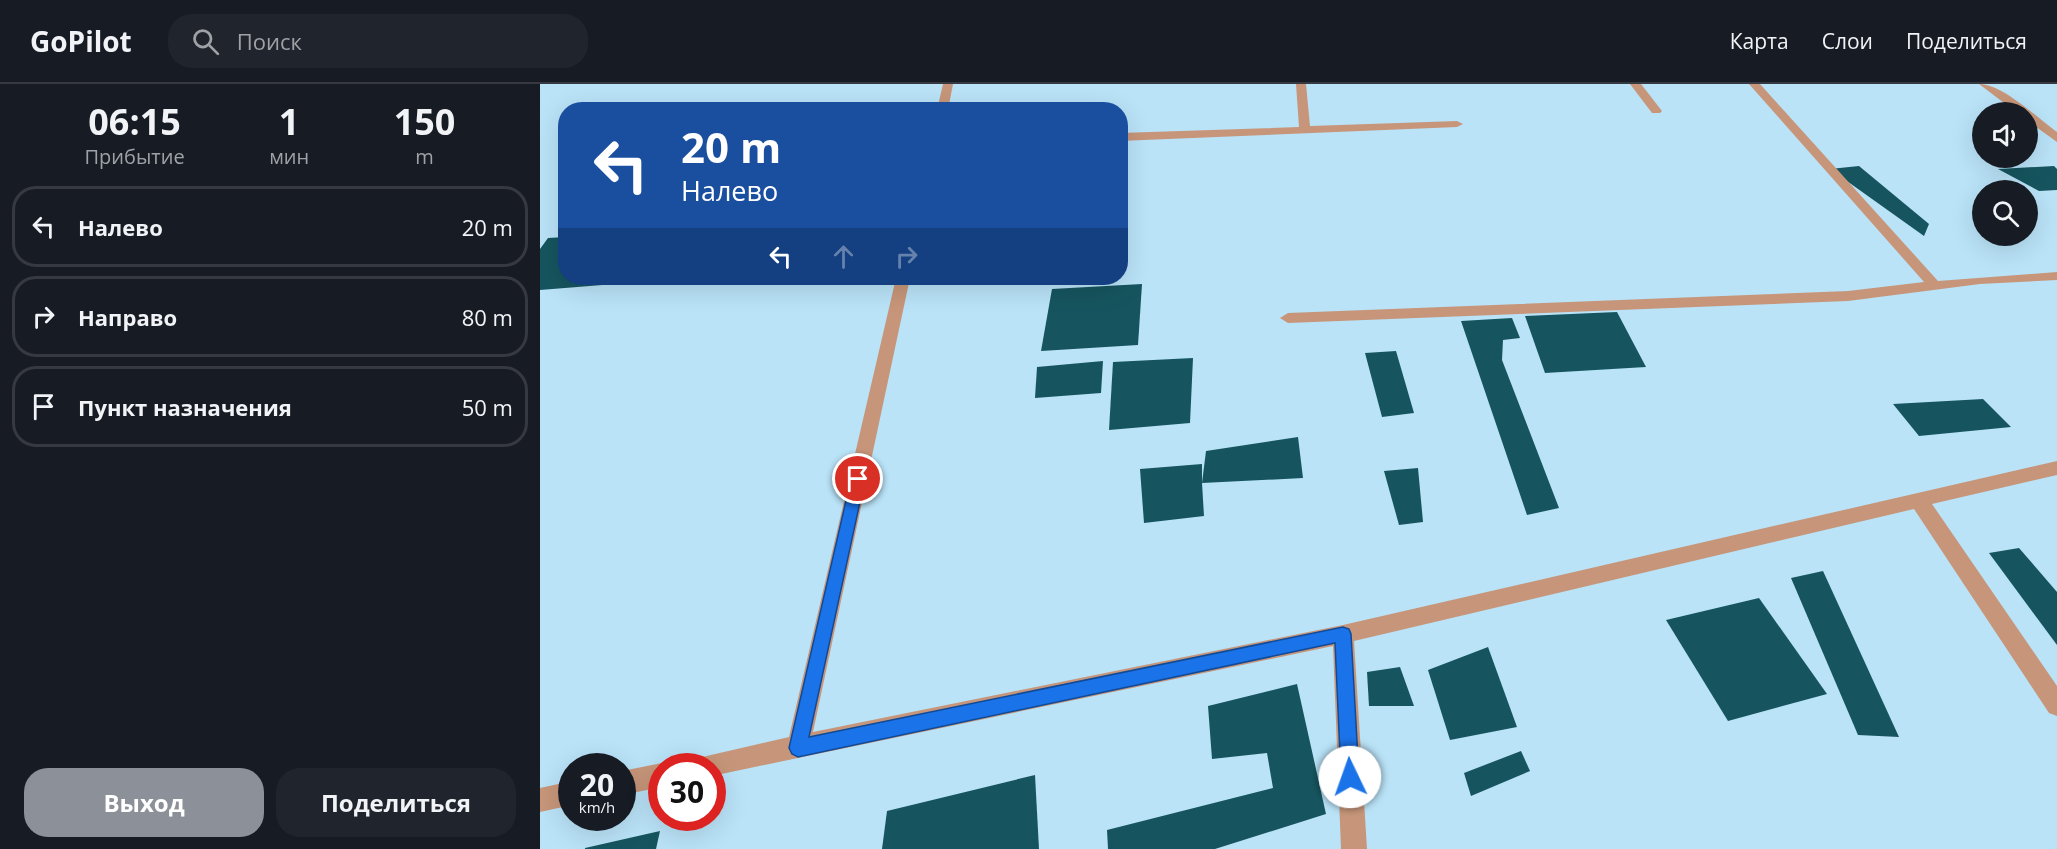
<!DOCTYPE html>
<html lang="ru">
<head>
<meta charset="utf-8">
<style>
	body { margin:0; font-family:"Open Sans",sans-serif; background:#20242c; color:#f1f3f6; height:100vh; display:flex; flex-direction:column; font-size:22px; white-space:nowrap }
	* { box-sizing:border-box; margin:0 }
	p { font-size:20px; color:#9ea1a6 }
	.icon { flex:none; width:33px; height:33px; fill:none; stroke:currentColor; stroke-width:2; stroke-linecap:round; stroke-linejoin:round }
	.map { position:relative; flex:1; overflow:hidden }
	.side { display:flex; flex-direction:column; background:#171b24; width:540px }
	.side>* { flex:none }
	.top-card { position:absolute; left:18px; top:18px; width:570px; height:183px; border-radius:24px; box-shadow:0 6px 24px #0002; background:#1a4fa0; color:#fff; overflow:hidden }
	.controls { position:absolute; left:1432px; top:18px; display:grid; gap:12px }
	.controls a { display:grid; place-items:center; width:66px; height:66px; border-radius:50%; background:#171b24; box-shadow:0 6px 24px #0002; font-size:30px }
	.speed { position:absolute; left:18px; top:669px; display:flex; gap:12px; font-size:30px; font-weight:700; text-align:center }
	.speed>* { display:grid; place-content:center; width:78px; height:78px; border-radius:50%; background:#171b24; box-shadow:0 6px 24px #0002; line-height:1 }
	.speed small { font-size:15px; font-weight:400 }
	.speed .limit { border:9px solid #d22; background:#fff; color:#111 }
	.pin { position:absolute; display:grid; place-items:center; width:51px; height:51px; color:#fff; margin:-26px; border:3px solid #fff; border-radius:50%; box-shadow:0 2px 6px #0007 }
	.me { position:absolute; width:66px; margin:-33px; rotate:357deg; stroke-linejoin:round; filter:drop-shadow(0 0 4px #0008) }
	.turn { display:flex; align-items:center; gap:21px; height:126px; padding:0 24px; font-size:27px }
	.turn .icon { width:78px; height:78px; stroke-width:2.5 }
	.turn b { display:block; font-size:42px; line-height:51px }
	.lanes { display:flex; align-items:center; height:57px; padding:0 24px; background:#0003; justify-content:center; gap:30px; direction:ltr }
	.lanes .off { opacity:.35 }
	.eta { display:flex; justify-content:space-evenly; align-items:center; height:102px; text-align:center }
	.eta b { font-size:36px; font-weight:700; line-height:42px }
	.cta { display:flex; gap:12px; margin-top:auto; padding:12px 24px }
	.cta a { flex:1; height:69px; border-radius:24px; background:#8c9099; color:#fff; font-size:24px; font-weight:700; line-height:69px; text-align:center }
	.cta a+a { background:#20242c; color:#f1f3f6 }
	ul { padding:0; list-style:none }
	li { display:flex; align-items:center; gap:18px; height:81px; margin:0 12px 9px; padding:0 12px; border:3px solid #363941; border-radius:24px }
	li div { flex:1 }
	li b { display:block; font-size:22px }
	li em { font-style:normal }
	header { display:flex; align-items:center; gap:36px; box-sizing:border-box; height:84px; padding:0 30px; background:#171b24; border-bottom:2px solid #363941 }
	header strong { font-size:28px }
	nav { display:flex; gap:33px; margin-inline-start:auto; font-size:21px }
	.search { width:420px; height:54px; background:#20242c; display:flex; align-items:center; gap:15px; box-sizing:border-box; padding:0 21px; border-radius:24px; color:#9ea1a6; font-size:22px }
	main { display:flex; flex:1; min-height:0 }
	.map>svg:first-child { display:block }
	.building { fill:#16555f }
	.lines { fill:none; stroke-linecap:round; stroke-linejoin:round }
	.lane { fill:#c7967a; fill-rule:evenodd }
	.street { fill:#c7967a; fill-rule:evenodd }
	.route { fill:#1a73e8; stroke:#114b97; stroke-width:1.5 }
</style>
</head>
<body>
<header>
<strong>GoPilot</strong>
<div class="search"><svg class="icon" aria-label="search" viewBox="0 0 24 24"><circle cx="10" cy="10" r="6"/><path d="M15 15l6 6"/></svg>Поиск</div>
<nav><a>Карта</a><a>Слои</a><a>Поделиться</a></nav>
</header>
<main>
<section class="side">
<div class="eta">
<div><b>06:15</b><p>Прибытие</p></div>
<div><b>1</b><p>мин</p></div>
<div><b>150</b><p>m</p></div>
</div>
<ul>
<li><svg class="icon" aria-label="left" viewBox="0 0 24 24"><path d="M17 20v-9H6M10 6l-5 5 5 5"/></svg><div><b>Налево</b></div><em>20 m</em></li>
<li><svg class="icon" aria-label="right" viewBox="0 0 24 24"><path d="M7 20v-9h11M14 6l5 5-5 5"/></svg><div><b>Направо</b></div><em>80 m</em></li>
<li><svg class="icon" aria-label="arrive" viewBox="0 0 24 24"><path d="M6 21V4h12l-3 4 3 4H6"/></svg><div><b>Пункт назначения</b></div><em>50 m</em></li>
</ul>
<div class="cta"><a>Выход</a><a>Поделиться</a></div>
</section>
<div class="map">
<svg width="1517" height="765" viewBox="0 0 1517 765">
	<rect width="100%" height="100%" fill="#bae3f8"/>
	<g class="building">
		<path d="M 1319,82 L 1389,140 L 1384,152 L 1290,85 Z"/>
		<path d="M 1514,82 L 1517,85 L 1517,106 L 1499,107 L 1458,85 Z"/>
		<path d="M 26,153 L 26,194 L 137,195 L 0,206 L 0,165 L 8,154 Z"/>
		<path d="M 602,200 L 598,261 L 501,267 L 512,205 Z"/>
		<path d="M 1077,228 L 1106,283 L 1005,289 L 985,232 Z"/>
		<path d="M 972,234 L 980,254 L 963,256 L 962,276 L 1019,424 L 987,431 L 921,237 Z"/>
		<path d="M 856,267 L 874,329 L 842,333 L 825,269 Z"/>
		<path d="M 653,274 L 650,339 L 569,346 L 573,278 Z"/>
		<path d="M 563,277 L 561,309 L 495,314 L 497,283 Z"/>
		<path d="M 1443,315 L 1471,343 L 1379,352 L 1353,320 Z"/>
		<path d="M 758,353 L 763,394 L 662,399 L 664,432 L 604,439 L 600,385 L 662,380 L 662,399 L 666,367 Z"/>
		<path d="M 878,384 L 883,438 L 859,441 L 844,387 Z"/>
		<path d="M 1479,464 L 1517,508 L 1517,561 L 1449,469 Z"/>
		<path d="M 1283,487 L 1359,653 L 1318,651 L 1251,494 Z"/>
		<path d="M 1219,514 L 1287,610 L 1188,637 L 1126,536 Z"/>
		<path d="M 948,563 L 977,643 L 910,656 L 888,586 Z"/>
		<path d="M 860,583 L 874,622 L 829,622 L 827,588 Z"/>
		<path d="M 757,600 L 786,730 L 675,765 L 568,765 L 567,746 L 733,704 L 727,669 L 672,675 L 668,622 Z"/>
		<path d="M 981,667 L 990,687 L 931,712 L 924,689 Z"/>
		<path d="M 495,691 L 499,765 L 342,765 L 347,727 Z"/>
		<path d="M 120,747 L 116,765 L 45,765 L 45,764 Z"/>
	</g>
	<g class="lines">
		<g class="lane">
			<path d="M 756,0 L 766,0 L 770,42 L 917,37 L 923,40 L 917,43 L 580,57 L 580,49 L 759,43 Z"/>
			<path d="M 1090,0 L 1101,0 L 1122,27 L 1120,29 L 1112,29 Z"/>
			<path d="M 1209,0 L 1220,0 L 1398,197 L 1517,188 L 1517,196 L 1440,200 L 1308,217 L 748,239 L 740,234 L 748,229 L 1308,207 L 1384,198 Z"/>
			<path d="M 1439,0 C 1463,0 1497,34 1517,48 L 1517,58 L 1488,37 L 1488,28 L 1476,28 Z"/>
		</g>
		<g class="street">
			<path d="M 403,0 L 413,0 L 408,26 L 397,26 Z"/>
			<path d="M 356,194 L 370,194 L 273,648 L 803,541 L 1517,377 L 1517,391 L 1392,420 L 1517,602 L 1517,632 L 1509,629 L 1374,425 L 814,557 L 827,765 L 801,765 L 793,562 L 172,692 L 172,682 L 154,682 L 158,674 L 249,653 Z"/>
			<path d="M 122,679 L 130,682 L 122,682 L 122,703 L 82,711 L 82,687 Z"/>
			<path d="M 32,697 L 32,721 L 0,728 L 0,704 Z"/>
		</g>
	</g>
	<path class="route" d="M 318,390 L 325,395 L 269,653 L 803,543 L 809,545 L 811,550 L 819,693 L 816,700 L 810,702 L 804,700 L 801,693 L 795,559 L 258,673 L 252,670 L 249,664 L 311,395 Z"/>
</svg>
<div class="controls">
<a><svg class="icon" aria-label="sound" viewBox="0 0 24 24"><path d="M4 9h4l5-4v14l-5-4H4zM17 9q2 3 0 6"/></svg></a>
<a><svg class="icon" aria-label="search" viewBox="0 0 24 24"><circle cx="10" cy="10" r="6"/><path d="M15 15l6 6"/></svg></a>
</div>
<div class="speed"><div>20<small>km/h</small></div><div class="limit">30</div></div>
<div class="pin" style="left:318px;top:395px;background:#d93025"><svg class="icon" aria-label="arrive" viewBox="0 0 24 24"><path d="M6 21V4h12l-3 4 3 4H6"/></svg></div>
<svg class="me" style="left:810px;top:693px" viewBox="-20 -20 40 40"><circle r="19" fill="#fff"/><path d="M0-13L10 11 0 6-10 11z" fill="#1a73e8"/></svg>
<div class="top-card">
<div class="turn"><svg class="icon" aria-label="left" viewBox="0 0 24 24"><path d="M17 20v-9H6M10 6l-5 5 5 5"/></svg><div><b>20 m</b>Налево</div></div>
<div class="lanes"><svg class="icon" aria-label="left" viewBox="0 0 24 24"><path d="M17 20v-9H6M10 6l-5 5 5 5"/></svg><svg class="icon off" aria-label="ahead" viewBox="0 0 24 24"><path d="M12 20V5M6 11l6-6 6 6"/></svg><svg class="icon off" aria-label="right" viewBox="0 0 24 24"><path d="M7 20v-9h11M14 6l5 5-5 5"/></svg></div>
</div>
</div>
</main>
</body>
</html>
